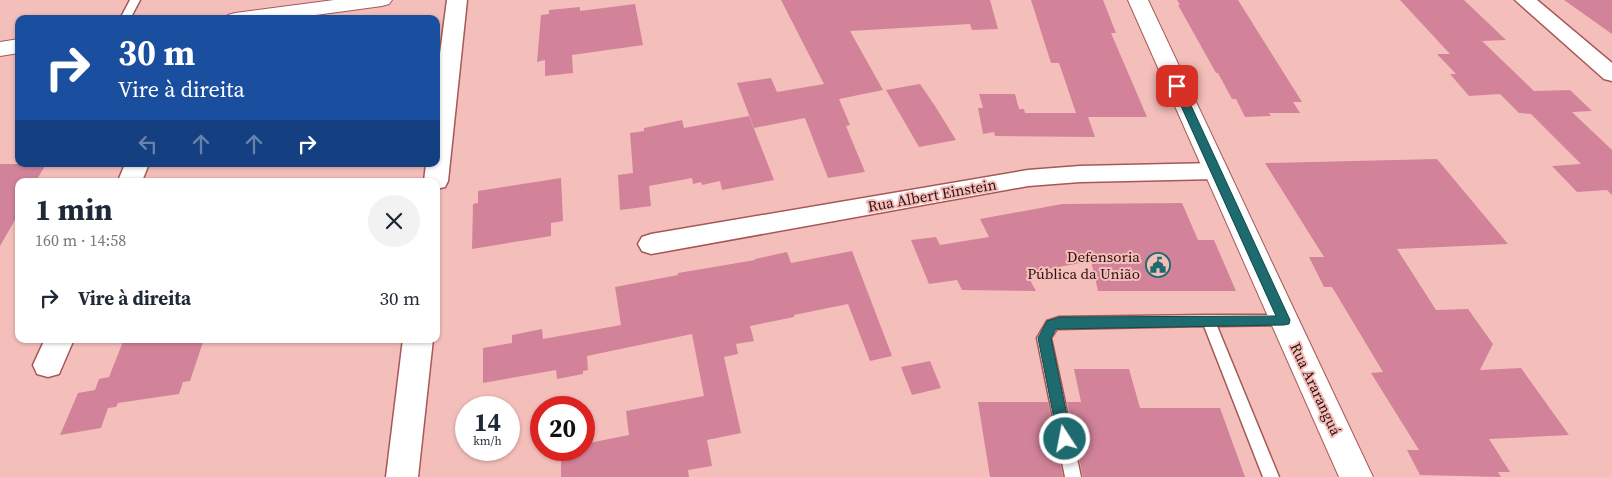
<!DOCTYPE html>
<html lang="pt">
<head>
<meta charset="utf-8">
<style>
	body { margin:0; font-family:"Source Serif 4",serif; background:#f2f2f3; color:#1f2937; height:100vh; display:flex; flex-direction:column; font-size:19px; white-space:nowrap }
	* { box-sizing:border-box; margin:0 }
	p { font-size:16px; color:#747a83 }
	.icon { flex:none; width:28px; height:28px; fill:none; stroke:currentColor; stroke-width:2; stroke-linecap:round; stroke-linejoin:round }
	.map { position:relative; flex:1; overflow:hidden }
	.details { position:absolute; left:15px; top:178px; width:425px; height:165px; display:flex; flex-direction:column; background:#fff; border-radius:10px; box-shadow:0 1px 4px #0004 }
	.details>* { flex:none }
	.hud { position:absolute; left:15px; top:15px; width:425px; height:152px; border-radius:10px; box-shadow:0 1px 4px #0004; background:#1a4fa0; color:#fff; overflow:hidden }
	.speed { position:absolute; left:455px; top:396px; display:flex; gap:10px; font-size:25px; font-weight:700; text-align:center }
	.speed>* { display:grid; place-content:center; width:65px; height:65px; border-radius:50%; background:#fff; box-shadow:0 1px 4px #0004; line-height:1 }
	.speed small { font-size:12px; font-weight:400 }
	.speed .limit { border:8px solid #d22; background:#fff; color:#111 }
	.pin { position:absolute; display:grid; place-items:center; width:42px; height:42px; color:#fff; margin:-21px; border-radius:10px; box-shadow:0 2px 8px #0006 }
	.me { position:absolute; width:55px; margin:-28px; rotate:349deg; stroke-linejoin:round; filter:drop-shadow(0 0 4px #0008) }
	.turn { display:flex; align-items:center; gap:18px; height:105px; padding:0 20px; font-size:22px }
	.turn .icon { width:65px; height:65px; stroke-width:2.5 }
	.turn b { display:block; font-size:35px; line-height:42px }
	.lanes { display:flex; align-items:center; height:48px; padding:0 20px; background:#0003; justify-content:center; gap:25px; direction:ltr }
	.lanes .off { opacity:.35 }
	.round { display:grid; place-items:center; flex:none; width:52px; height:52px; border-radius:26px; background:#f2f2f3 }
	.headline { display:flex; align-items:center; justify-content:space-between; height:85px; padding:0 20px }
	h1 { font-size:30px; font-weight:700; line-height:38px }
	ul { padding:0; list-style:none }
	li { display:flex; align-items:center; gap:15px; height:70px; padding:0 20px }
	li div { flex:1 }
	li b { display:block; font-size:19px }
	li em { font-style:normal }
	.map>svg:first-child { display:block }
	.building { fill:#d28399 }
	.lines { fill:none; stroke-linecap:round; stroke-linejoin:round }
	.service-casing { stroke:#a65856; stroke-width:3 }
	.minor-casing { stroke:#a65856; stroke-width:3 }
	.tertiary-casing { stroke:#a65856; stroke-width:2 }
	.primary-casing { stroke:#a65856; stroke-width:2 }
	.service { fill:#fff; fill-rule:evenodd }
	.minor { fill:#fff; fill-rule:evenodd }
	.tertiary { fill:#fff; fill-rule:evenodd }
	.primary { fill:#fff; fill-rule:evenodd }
	.route { fill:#1d6a6f; stroke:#134548 }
	.labels { text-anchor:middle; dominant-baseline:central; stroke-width:4; stroke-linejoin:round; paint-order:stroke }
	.street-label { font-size:15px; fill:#301110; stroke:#f4bfbb }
	.poi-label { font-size:15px; fill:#301110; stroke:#f4bfbb; text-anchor:end }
</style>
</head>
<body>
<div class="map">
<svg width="1612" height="477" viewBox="0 0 1612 477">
	<rect width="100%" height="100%" fill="#f4bfbb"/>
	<g class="building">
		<path d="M 781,0 L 990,0 L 998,29 L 972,30 L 970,24 L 850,31 L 883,90 L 839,99 L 850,125 L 846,126 L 865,172 L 828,178 L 805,118 L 754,128 L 737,83 L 771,78 L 777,92 L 824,84 Z"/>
		<path d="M 1031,0 L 1103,0 L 1116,33 L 1111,33 L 1147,117 L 1088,117 L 1095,137 L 995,136 L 994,132 L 983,134 L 978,108 L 983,108 L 979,94 L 1015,94 L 1019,109 L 1024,109 L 1025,113 L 1076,113 L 1059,63 L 1051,63 Z"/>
		<path d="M 1177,0 L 1238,0 L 1302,102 L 1293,102 L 1300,113 L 1269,113 L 1271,116 L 1245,117 L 1236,99 L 1232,99 L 1218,73 L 1216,73 L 1178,5 L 1180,5 Z"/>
		<path d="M 1400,0 L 1464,0 L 1506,40 L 1482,41 L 1534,91 L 1570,90 L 1592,111 L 1572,112 L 1612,150 L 1612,195 L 1607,190 L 1577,192 L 1552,166 L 1581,164 L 1531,114 L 1519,113 L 1500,94 L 1469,96 L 1450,74 L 1456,74 L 1437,54 L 1450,54 Z"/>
		<path d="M 1564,0 L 1612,0 L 1612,34 Z"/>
		<path d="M 635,4 L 643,45 L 572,55 L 573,73 L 545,76 L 545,60 L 537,62 L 541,15 L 549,14 L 549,10 L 580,7 L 580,11 Z"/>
		<path d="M 920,84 L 935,106 L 956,140 L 919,147 L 886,90 Z"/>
		<path d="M 749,116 L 774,180 L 722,190 L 720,181 L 702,185 L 701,182 L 693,184 L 692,178 L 649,186 L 651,206 L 620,210 L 618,175 L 633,173 L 630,133 L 644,131 L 644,128 L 682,120 L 684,128 Z"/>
		<path d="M 1437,159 L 1508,244 L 1397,249 L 1436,310 L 1468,309 L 1493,344 L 1480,370 L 1521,368 L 1569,435 L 1489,439 L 1510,472 L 1498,472 L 1501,477 L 1420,475 L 1407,450 L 1419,450 L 1371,373 L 1383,372 L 1332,287 L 1324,287 L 1309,257 L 1324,257 L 1265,163 Z"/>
		<path d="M 0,164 L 46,164 L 36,181 L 19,181 L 19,213 L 0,246 Z"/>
		<path d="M 561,178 L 563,221 L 551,223 L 551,236 L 472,249 L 473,204 L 478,203 L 478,191 Z"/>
		<path d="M 1182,203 L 1198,240 L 1214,240 L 1236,291 L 1098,291 L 1091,261 L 1026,273 L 1036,291 L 962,290 L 957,280 L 929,284 L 911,240 L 936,237 L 940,245 L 989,237 L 980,219 L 1062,204 Z"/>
		<path d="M 852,251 L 892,356 L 870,361 L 848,304 L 794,315 L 794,317 L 750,326 L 754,341 L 736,344 L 738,354 L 724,357 L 741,433 L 707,440 L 712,466 L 688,470 L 689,477 L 561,477 L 561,450 L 584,450 L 584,444 L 629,435 L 626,411 L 704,396 L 692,334 L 587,356 L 588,370 L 583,371 L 583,374 L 557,379 L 556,370 L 483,383 L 483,348 L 512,343 L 512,335 L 542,329 L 543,339 L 621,325 L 615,287 L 678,275 L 678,273 L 755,260 L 755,259 L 787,252 L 791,263 Z"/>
		<path d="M 124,339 L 204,339 L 190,381 L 183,382 L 179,394 L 118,403 L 116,407 L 108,408 L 101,428 L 60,435 L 78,393 L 95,390 L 99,379 L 109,377 Z"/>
		<path d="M 930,361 L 941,388 L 912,395 L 901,367 Z"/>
		<path d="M 1074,369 L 1129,369 L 1140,408 L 1220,408 L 1245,477 L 1083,477 L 1067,402 L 1081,402 Z"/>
		<path d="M 978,402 L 1048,402 L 1063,477 L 990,477 Z"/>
	</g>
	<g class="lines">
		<defs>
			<g id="service">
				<path d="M 130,0 L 140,0 L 130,19 L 120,19 Z"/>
				<path d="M 1208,315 L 1284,315 L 1289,316 L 1291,320 L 1289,324 L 1284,325 L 1217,326 L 1279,477 L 1263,477 L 1204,326 L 1057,329 L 1051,338 L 1081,477 L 1065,477 L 1037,338 L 1047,321 L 1059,317 Z"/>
			</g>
			<g id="minor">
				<path d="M 447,0 L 467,0 L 448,181 L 445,187 L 436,189 L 436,181 L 424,181 L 426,164 L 436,164 L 436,84 Z"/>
				<path d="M 1515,0 L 1537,0 L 1612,63 L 1612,81 L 1604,79 Z"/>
				<path d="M 1216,163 L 1225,165 L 1228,171 L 1225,177 L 1216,179 L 1080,182 L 1028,186 L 651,254 L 642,251 L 638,244 L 642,237 L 651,234 L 1028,170 L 1080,166 Z"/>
				<path d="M 125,164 L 149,164 L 142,181 L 118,181 Z"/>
				<path d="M 45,339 L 74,339 L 59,374 L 48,377 L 37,374 L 33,365 Z"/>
				<path d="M 403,339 L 433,339 L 418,477 L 386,477 Z"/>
			</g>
			<path id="tertiary" d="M 1128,0 L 1148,0 L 1373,477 L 1339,477 Z"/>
			<g id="primary">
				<path d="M 334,0 L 392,0 L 389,4 L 382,6 L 286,19 L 225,19 L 228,15 L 235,13 Z"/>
				<path d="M 19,39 L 19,53 L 0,56 L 0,42 Z"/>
			</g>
		</defs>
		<use href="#service" class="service-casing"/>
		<use href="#minor" class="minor-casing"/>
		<use href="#tertiary" class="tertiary-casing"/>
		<use href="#primary" class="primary-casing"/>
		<use href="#service" class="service"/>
		<use href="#minor" class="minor"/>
		<use href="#tertiary" class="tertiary"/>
		<use href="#primary" class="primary"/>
	</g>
	<path class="route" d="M 1174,83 L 1180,83 L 1182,86 L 1290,320 L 1289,324 L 1284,325 L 1056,329 L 1051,338 L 1072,439 L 1070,444 L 1065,445 L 1060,444 L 1058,439 L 1038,338 L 1047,321 L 1060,317 L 1276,316 L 1172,86 Z"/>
	<defs>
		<symbol id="civic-ring" viewBox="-11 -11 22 22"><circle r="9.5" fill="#f4bfbb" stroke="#1d6a6f" stroke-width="1.5"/><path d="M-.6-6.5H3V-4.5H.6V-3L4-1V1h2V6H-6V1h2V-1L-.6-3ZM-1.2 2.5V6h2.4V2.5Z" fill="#1d6a6f"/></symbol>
	</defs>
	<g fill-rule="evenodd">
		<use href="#civic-ring" x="1144" y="251" width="28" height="28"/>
	</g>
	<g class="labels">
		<g class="street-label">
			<text transform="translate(932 195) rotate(-10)">Rua Albert Einstein</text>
			<text transform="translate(1316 389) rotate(65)">Rua Araranguá</text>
		</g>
		<g class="poi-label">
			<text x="1140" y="256">Defensoria<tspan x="1140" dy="17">Pública da União</tspan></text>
		</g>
	</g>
</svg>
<div class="speed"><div>14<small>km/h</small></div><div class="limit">20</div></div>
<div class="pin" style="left:1177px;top:86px;background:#d93025"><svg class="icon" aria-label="arrive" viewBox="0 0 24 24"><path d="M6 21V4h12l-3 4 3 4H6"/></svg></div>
<svg class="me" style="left:1065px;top:439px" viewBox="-20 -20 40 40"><circle r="17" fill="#1d6a6f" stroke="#fff" stroke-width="3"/><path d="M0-11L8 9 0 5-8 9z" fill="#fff"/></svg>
<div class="hud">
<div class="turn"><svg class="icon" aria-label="right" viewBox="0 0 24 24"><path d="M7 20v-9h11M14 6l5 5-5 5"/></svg><div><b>30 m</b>Vire à direita</div></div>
<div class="lanes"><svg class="icon off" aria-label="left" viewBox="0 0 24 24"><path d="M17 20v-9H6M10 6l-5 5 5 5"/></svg><svg class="icon off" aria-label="ahead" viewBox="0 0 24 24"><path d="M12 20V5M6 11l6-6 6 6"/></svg><svg class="icon off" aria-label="ahead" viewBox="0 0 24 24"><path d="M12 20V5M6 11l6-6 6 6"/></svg><svg class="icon" aria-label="right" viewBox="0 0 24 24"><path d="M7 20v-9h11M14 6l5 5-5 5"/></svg></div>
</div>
<section class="details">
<div class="headline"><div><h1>1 min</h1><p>160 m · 14:58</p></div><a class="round"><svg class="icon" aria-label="close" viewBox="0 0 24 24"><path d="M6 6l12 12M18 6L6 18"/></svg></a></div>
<ul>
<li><svg class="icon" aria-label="right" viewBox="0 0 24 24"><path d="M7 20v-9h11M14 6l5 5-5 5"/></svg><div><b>Vire à direita</b></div><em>30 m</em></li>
</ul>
</section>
</div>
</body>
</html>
